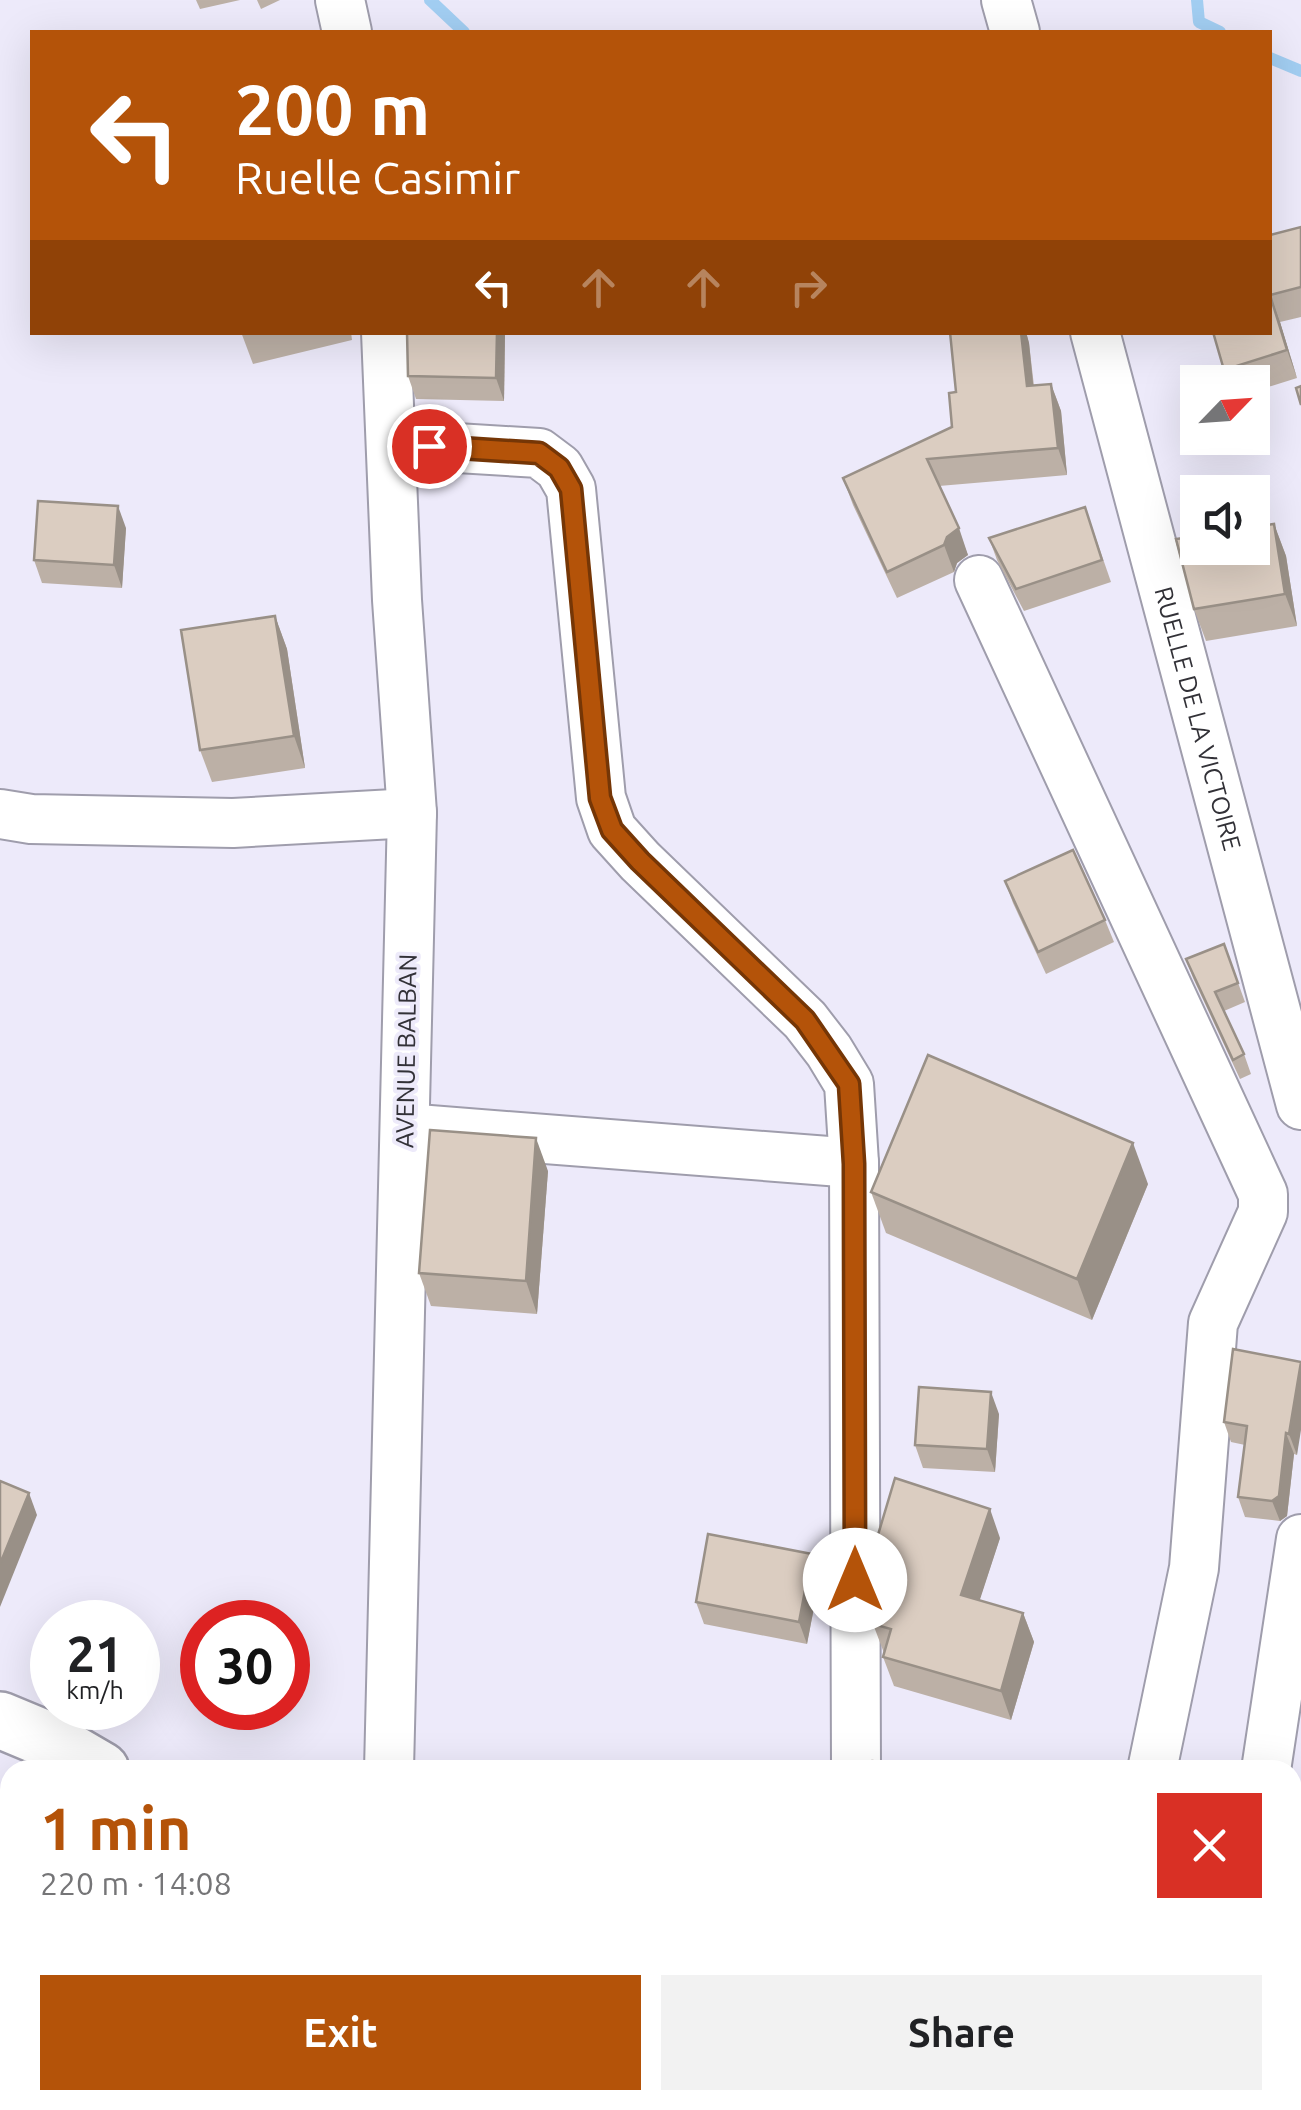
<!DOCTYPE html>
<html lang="en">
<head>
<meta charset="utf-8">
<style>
	body { margin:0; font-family:Ubuntu,sans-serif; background:#f2f2f2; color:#202124; height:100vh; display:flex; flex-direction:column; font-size:38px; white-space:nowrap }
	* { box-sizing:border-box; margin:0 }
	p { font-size:32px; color:#757577 }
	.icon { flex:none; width:55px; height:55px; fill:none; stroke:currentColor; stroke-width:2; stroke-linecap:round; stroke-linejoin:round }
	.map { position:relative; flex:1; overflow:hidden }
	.drawer { position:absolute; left:0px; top:1760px; width:1302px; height:350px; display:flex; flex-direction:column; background:#fff; border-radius:30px 30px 0 0; box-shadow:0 10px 40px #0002 }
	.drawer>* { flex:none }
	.banner { position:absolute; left:30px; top:30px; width:1242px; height:305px; border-radius:0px; box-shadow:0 10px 40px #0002; background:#b45309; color:#fff; overflow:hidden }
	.needle { width:65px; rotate:65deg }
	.fabs { position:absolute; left:1180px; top:365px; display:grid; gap:20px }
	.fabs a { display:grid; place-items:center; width:90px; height:90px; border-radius:0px; background:#fff; box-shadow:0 10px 40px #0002; font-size:50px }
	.speed { position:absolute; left:30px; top:1600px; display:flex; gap:20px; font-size:50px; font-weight:700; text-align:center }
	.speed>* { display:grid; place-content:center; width:130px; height:130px; border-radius:50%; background:#fff; box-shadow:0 10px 40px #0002; line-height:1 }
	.speed small { font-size:25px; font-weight:400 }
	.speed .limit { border:15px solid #d22; background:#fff; color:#111 }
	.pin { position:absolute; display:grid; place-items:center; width:85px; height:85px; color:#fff; margin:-42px; border:5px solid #fff; border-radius:50%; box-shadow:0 2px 10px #0007 }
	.me { position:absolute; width:110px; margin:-55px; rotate:0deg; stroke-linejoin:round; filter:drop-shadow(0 0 8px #0008) }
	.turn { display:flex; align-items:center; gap:35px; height:210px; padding:0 40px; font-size:45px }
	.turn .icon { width:130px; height:130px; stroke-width:2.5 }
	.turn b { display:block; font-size:70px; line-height:85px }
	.lanes { display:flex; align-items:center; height:95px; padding:0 40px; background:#0003; justify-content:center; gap:50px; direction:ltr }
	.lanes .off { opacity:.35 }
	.round { display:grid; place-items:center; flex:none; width:105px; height:105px; border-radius:0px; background:#f2f2f2 }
	.summary { display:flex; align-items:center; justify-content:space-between; height:170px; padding:0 40px }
	h1 { font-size:60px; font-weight:600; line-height:75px; color:#b45309 }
	.action { display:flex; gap:20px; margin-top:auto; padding:20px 40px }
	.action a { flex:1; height:115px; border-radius:0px; background:#b45309; color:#fff; font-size:40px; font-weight:600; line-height:115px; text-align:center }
	.action a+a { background:#f2f2f2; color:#202124 }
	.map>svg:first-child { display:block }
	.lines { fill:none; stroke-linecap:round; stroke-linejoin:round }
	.stream { stroke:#a2cef2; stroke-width:12 }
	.street-casing { stroke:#9f9dac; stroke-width:52 }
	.primary-casing { stroke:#9f9dac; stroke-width:60 }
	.street { stroke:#fff; stroke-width:48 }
	.primary { stroke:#fff; stroke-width:55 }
	.wall { fill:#bcb0a6 }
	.shaded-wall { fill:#999087 }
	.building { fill:#dbcdc1; stroke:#999087; stroke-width:2.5 }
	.route-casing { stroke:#753606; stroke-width:25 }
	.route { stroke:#b45309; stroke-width:18 }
	.labels { text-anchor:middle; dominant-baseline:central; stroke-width:8; stroke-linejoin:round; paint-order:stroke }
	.street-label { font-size:25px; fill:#323137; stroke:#edeafa }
</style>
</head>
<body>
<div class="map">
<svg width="1301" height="2110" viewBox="0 0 1301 2110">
	<rect width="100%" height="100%" fill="#edeafa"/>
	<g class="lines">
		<g class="stream">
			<path d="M 430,0 L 464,32"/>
			<path d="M 1197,0 L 1199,22 L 1220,32"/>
			<path d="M 1270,58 L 1301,71"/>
		</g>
		<defs>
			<g id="street">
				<path d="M 340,0 L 347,32"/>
				<path d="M 1006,0 L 1015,32"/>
				<path d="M 386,332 L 397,600 L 412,813 L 389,1770"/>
				<path id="s1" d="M 1095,332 L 1301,1105"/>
				<path d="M 392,444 L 539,453 L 559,468 L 571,489 L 601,798 L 612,830 L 640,861 L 805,1020 L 829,1051 L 849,1084 L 854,1163 L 856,1770"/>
				<path d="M 979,580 L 1263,1194 L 1263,1212 L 1213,1323 L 1194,1568 L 1152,1770"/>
				<path d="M 0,814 L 31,819 L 233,823 L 412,813"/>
				<path d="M 417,1129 L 854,1163"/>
				<path d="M 1266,1770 L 1301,1539"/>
				<path d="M 321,2110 L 325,2100"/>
				<path d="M 1086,2110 L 1087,2100"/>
				<path d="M 1214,2110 L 1215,2100"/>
			</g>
			<g id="primary">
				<path d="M 0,1720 L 53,1742 L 101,1770"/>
				<path d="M 828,2100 L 872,2110"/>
			</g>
		</defs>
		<use href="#street" class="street-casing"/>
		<use href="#primary" class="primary-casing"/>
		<use href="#street" class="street"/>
		<use href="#primary" class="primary"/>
	</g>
	<g class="wall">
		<path d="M 196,0 L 240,0 L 200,9 Z"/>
		<path d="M 257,0 L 280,0 L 261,9 Z"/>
		<path d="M 1301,227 L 1301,317 L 1280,322 L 1297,378 L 1252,392 L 1252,382 L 1229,382 L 1224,370 L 1270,235 Z"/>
		<path d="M 241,332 L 351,332 L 352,340 L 253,364 Z"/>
		<path d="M 407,332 L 505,332 L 504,401 L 416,399 L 408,376 Z"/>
		<path d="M 950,332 L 1026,332 L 1029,343 L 1034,386 L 1051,384 L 1061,411 L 1067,475 L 939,486 L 968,555 L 957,563 L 954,572 L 897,598 L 853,505 L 843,478 L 952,427 L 956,392 Z"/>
		<path d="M 1085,507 L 1111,582 L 1024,611 L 997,560 L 989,538 Z"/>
		<path d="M 1274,524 L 1286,556 L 1297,626 L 1206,641 L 1194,609 Z"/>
		<path d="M 126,528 L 122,588 L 42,583 L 34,560 Z"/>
		<path d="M 275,616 L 287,649 L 305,768 L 212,782 L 200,750 Z"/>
		<path d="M 1005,881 L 1105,920 L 1114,942 L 1046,974 L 1013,903 Z"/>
		<path d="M 1224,944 L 1245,1002 L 1224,1011 L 1244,1054 L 1251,1074 L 1240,1079 L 1193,978 L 1186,959 Z"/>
		<path d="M 548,1171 L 537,1314 L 431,1306 L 419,1273 Z"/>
		<path d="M 1148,1184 L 1092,1320 L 886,1233 L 871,1192 Z"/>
		<path d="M 1301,1362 L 1297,1455 L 1294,1454 L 1287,1516 L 1280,1521 L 1245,1517 L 1238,1497 L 1245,1445 L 1231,1442 L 1224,1422 Z"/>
		<path d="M 999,1414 L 995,1472 L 923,1468 L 915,1445 Z"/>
		<path d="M 1000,1538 L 979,1601 L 1023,1613 L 1034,1642 L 1011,1720 L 894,1686 L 883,1657 L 884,1653 L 873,1624 Z"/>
		<path d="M 820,1576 L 807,1644 L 704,1624 L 696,1602 Z"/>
		<path d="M 1101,2100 L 1188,2100 L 1188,2110 L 1105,2110 Z"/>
	</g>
	<g class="shaded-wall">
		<path d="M 1270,295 L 1280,322 L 1297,378 L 1287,350 Z"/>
		<path d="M 497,332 L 505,332 L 504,401 L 496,378 Z"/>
		<path d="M 1021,332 L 1026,332 L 1029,343 L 1036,413 L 1027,386 Z"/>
		<path d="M 1051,384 L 1061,411 L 1067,475 L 1058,448 Z"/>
		<path d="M 118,506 L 126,528 L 122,588 L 114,565 Z"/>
		<path d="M 1274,524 L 1286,556 L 1297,626 L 1285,594 Z"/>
		<path d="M 959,528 L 968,555 L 957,563 L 954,572 L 944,545 L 947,537 Z"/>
		<path d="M 275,616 L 287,649 L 305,768 L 294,736 Z"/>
		<path d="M 536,1138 L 548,1171 L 537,1314 L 526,1281 Z"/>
		<path d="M 1133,1143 L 1148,1184 L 1092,1320 L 1077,1279 Z"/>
		<path d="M 1301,1366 L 1301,1430 L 1297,1455 L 1289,1434 Z"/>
		<path d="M 991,1392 L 999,1414 L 995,1472 L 987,1449 Z"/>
		<path d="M 1286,1433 L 1294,1454 L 1287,1516 L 1280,1521 L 1272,1501 Z"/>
		<path d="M 29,1493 L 37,1515 L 0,1607 L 0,1564 Z"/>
		<path d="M 990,1509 L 1000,1538 L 972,1624 L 961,1595 Z"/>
		<path d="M 812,1554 L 820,1576 L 807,1644 L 799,1622 Z"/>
		<path d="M 1023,1613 L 1034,1642 L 1011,1720 L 1001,1691 Z"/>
		<path d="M 1181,2100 L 1188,2100 L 1188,2110 L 1185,2110 Z"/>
	</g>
	<g class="building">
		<path d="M 1301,227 L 1301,287 L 1270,295 L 1287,350 L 1224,370 L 1213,332 L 1270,332 L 1270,235 Z"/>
		<path d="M 407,332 L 497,332 L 496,378 L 408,376 Z"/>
		<path d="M 950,332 L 1021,332 L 1027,386 L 1051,384 L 1058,448 L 927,459 L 959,528 L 947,537 L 944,545 L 887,572 L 843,478 L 952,427 L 949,393 L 956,392 Z"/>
		<path d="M 1301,386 L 1301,405 L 1296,388 Z"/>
		<path d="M 38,501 L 118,506 L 114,565 L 34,560 Z"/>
		<path d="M 1085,507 L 1102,560 L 1016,589 L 989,538 Z"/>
		<path d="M 1274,524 L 1285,594 L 1194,609 L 1176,539 L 1198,536 L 1198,548 L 1252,548 L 1252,527 Z"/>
		<path d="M 275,616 L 294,736 L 200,750 L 181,630 Z"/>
		<path d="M 1073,850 L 1105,920 L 1038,952 L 1005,881 Z"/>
		<path d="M 1224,944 L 1238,983 L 1215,992 L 1244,1054 L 1233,1060 L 1186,959 Z"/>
		<path d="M 928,1055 L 1133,1143 L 1077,1279 L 871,1192 Z"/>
		<path d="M 430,1130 L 536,1138 L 526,1281 L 419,1273 Z"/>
		<path d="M 1233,1349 L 1301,1362 L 1289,1434 L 1286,1433 L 1279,1496 L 1272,1501 L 1238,1497 L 1247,1426 L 1224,1422 Z"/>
		<path d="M 919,1387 L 991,1392 L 987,1449 L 915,1445 Z"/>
		<path d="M 895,1478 L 990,1509 L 961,1595 L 1023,1613 L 1001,1691 L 883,1657 L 891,1629 L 873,1624 L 872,1555 Z"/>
		<path d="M 0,1481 L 29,1493 L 0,1564 Z"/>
		<path d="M 708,1534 L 812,1554 L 799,1622 L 696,1602 Z"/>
		<path d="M 872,1761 L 930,1768 L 930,1770 L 864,1770 Z"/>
	</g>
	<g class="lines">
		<defs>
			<path id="route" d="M 429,446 L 539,453 L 559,468 L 571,489 L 600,798 L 612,830 L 640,861 L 805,1020 L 849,1084 L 854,1164 L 855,1580"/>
		</defs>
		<use href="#route" class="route-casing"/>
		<use href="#route" class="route"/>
	</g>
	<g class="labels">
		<g class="street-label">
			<text stroke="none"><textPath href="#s1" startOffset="400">RUELLE DE LA VICTOIRE</textPath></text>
			<text transform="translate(406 1051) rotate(-89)">AVENUE BALBAN</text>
		</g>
	</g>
</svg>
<div class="fabs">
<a><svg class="needle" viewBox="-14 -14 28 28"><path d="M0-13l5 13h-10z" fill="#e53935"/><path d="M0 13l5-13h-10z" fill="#757577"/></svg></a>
<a><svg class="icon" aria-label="sound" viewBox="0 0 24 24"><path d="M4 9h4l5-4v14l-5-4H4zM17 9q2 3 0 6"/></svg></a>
</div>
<div class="speed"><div>21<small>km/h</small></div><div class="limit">30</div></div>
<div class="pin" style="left:429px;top:446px;background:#d93025"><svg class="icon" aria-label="arrive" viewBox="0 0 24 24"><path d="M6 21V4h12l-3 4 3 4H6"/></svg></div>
<svg class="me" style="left:855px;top:1580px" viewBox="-20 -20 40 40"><circle r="19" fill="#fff"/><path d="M0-13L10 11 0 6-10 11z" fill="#b45309"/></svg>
<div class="banner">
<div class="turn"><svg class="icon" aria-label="left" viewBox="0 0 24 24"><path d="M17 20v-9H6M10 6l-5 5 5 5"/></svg><div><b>200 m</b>Ruelle Casimir</div></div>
<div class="lanes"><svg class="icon" aria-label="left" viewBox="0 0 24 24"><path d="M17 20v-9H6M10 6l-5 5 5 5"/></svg><svg class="icon off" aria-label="ahead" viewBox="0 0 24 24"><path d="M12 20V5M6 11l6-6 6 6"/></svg><svg class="icon off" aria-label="ahead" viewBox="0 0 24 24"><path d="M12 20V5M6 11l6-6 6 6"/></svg><svg class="icon off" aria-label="right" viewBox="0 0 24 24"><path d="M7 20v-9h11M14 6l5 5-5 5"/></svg></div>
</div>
<section class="drawer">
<div class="summary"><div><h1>1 min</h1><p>220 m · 14:08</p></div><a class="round" style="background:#d93025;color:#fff"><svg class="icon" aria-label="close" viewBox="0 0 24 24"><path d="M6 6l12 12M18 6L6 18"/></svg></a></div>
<div class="action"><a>Exit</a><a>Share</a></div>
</section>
</div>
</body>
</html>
